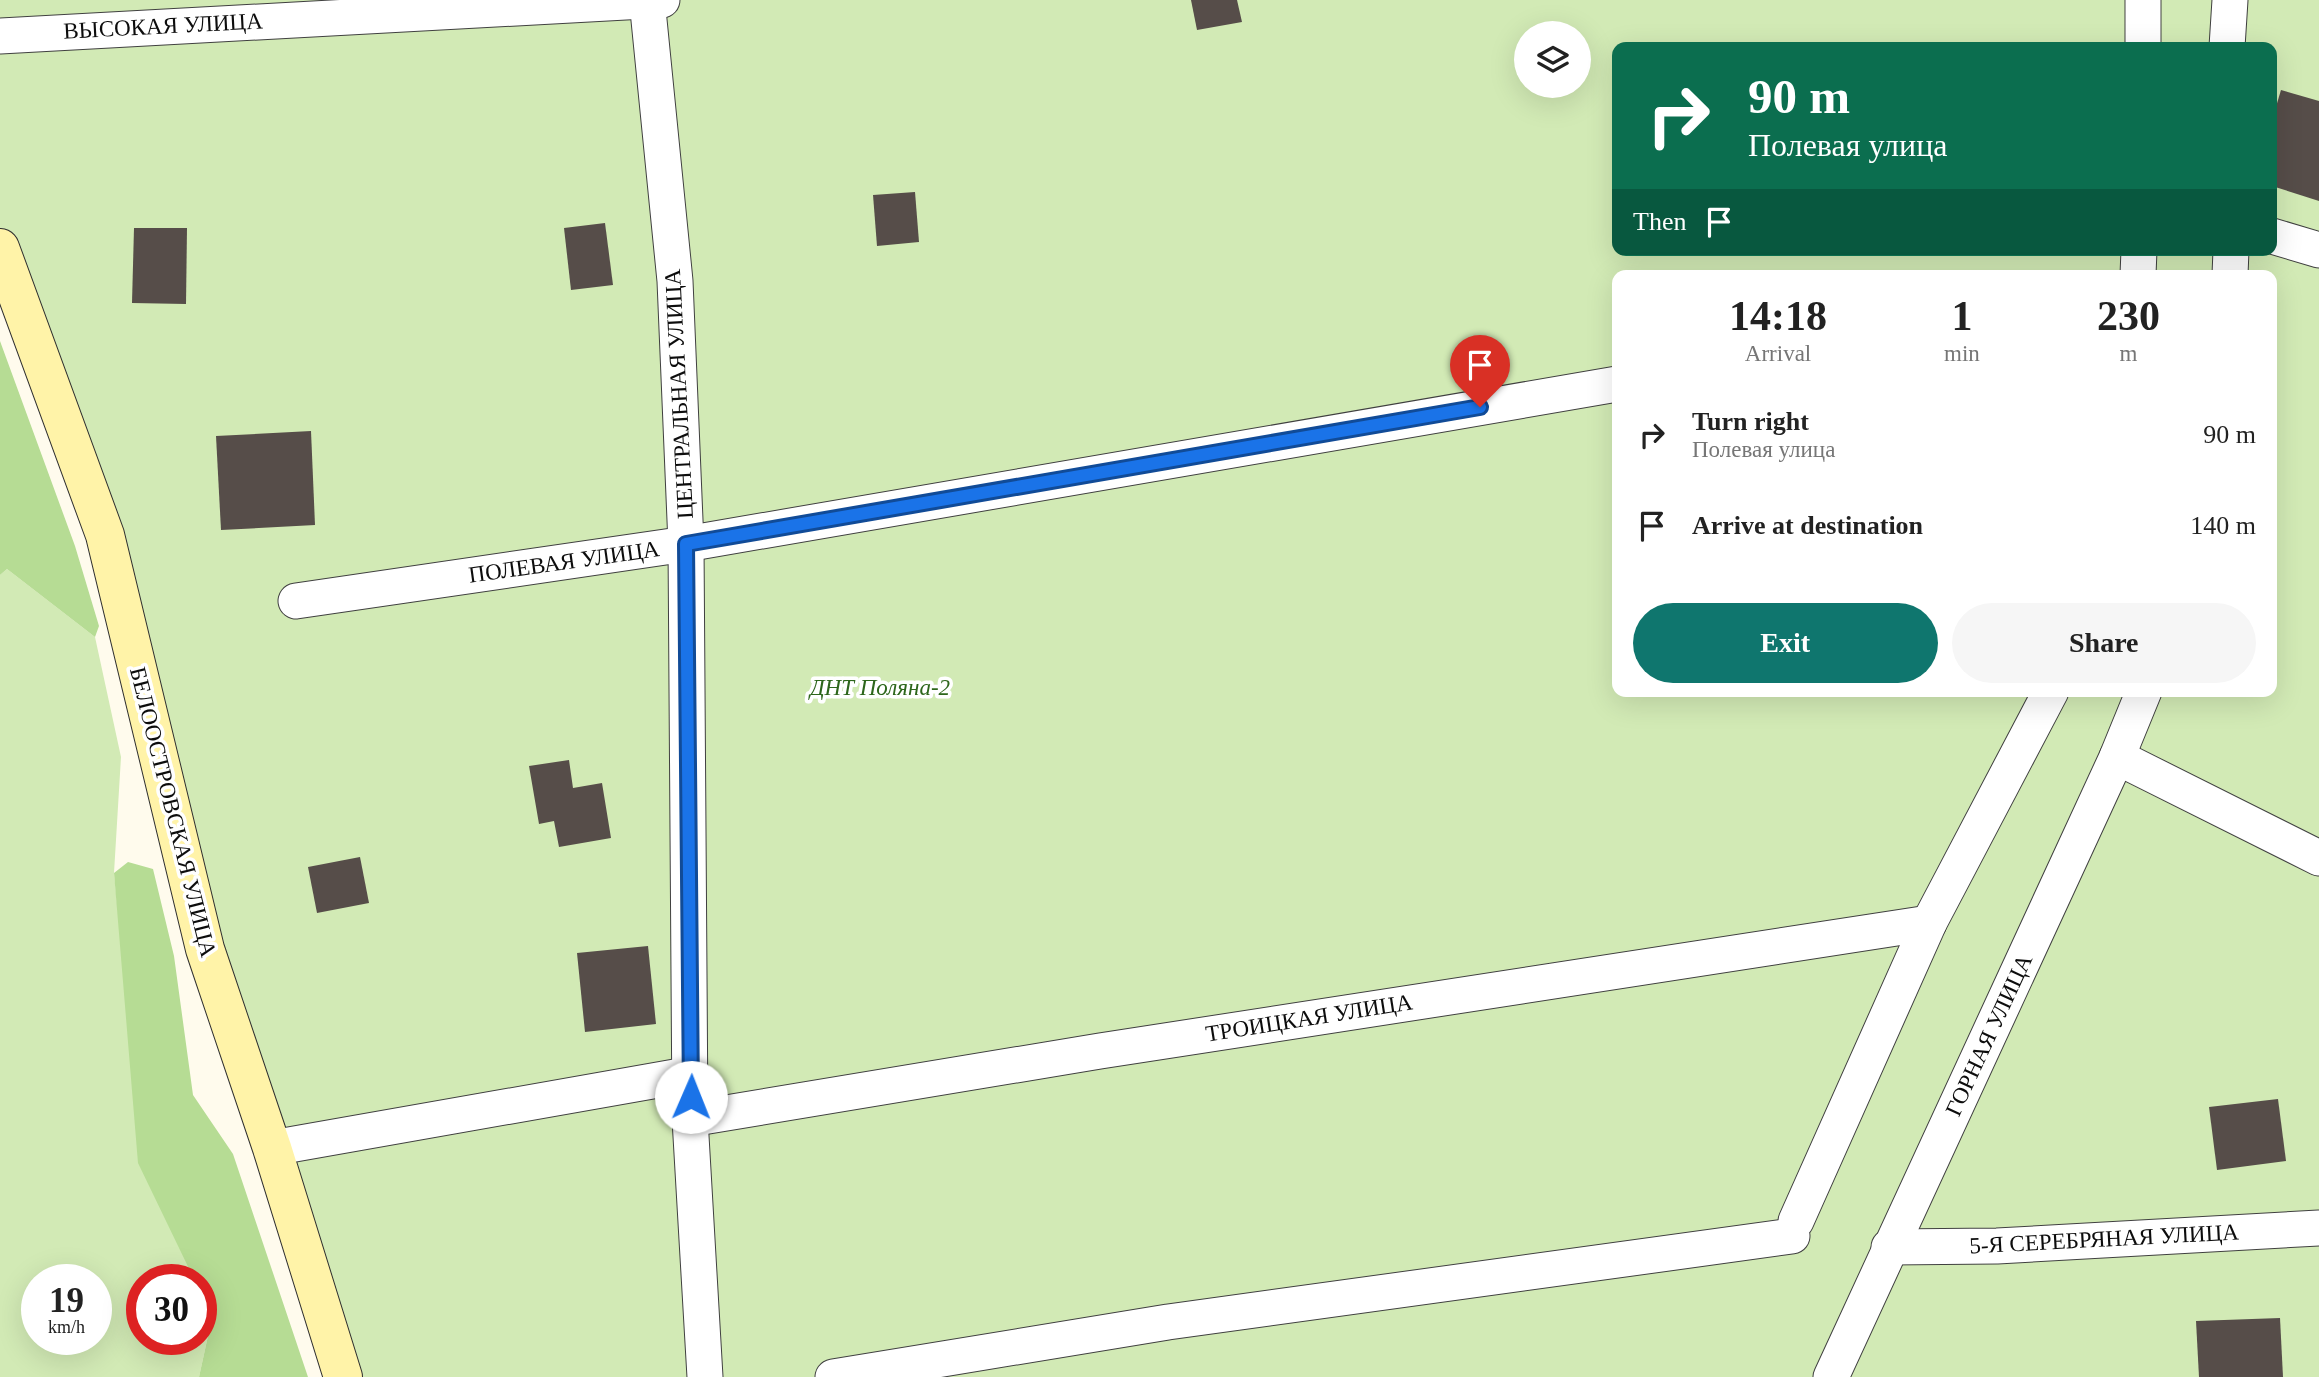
<!DOCTYPE html>
<html lang="en">
<head>
<meta charset="utf-8">
<style>
	body { margin:0; font-family:"Times New Roman",serif; background:#f6f6f6; color:#222; height:100vh; display:flex; flex-direction:column; font-size:26px; white-space:nowrap }
	* { box-sizing:border-box; margin:0 }
	p { font-size:23px; color:#767676 }
	.icon { flex:none; width:38px; height:38px; fill:none; stroke:currentColor; stroke-width:2; stroke-linecap:round; stroke-linejoin:round }
	.map { position:relative; flex:1; overflow:hidden }
	.sheet { position:absolute; left:1612px; top:270px; width:665px; height:427px; display:flex; flex-direction:column; background:#fff; border-radius:14px; box-shadow:0 7px 28px #0002 }
	.sheet>* { flex:none }
	.hud { position:absolute; left:1612px; top:42px; width:665px; height:214px; border-radius:14px; box-shadow:0 7px 28px #0002; background:#0b6e4f; color:#fff; overflow:hidden }
	.buttons { position:absolute; left:1514px; top:21px; display:grid; gap:14px }
	.buttons a { display:grid; place-items:center; width:77px; height:77px; border-radius:50%; background:#fff; box-shadow:0 7px 28px #0002; font-size:35px }
	.speed { position:absolute; left:21px; top:1264px; display:flex; gap:14px; font-size:35px; font-weight:700; text-align:center }
	.speed>* { display:grid; place-content:center; width:91px; height:91px; border-radius:50%; background:#fff; box-shadow:0 7px 28px #0002; line-height:1 }
	.speed small { font-size:18px; font-weight:400 }
	.speed .limit { border:10px solid #d22; background:#fff; color:#111 }
	.pin { position:absolute; display:grid; place-items:center; width:60px; height:60px; color:#fff; margin:-72px -30px; border-radius:50% 50% 50% 0; rotate:-45deg; box-shadow:0 0 7px #0007 }
	.pin .icon { rotate:45deg }
	.me { position:absolute; width:77px; margin:-38px; rotate:1deg; stroke-linejoin:round; filter:drop-shadow(0 0 5px #0008) }
	.turn { display:flex; align-items:center; gap:24px; height:147px; padding:0 21px; font-size:32px }
	.turn .icon { width:91px; height:91px; stroke-width:2.5 }
	.turn b { display:block; font-size:49px; line-height:60px }
	.then { display:flex; align-items:center; height:66px; padding:0 21px; background:#0003; gap:14px; font-size:26px }
	.eta { display:flex; justify-content:space-evenly; align-items:center; height:119px; text-align:center }
	.eta b { font-size:42px; font-weight:800; line-height:49px }
	.primary-button { display:flex; gap:14px; margin-top:auto; padding:14px 21px }
	.primary-button a { flex:1; height:80px; border-radius:42px; background:#0f766e; color:#fff; font-size:28px; font-weight:800; line-height:80px; text-align:center }
	.primary-button a+a { background:#f6f6f6; color:#222 }
	ul { padding:0; list-style:none }
	li { display:flex; align-items:center; gap:21px; height:91px; padding:0 21px }
	li div { flex:1 }
	li b { display:block; font-size:26px }
	li em { font-style:normal }
	.map>svg:first-child { display:block }
	.green { fill:#d2eab5; fill-rule:evenodd }
	.forest { fill:#b6dc94 }
	.building { fill:#564d49 }
	.lines { fill:none; stroke-linecap:round; stroke-linejoin:round }
	.street-casing { stroke:#404040; stroke-width:37 }
	.secondary-casing { stroke:#2f2f2f; stroke-width:40 }
	.street { stroke:#fff; stroke-width:35 }
	.secondary { stroke:#fff3a8; stroke-width:38 }
	.route-casing { stroke:#114b97; stroke-width:18 }
	.route { stroke:#1a73e8; stroke-width:12 }
	.labels { text-anchor:middle; dominant-baseline:central; stroke-width:7; stroke-linejoin:round; paint-order:stroke }
	.street-label { font-size:23px; fill:#0d0d0d; stroke:#fff }
	.park-label { font-size:23px; font-style:italic; fill:#2d661b; stroke:#fff }
</style>
</head>
<body>
<div class="map">
<svg width="2319" height="1377" viewBox="0 0 2319 1377">
	<rect width="100%" height="100%" fill="#fffbed"/>
	<g class="green">
		<path d="M 0,0 L 2319,0 L 2319,1377 L 342,1377 L 105,535 L 0,248 ZM 1526,33 L 1578,33 L 1578,86 L 1526,86 ZM 1617,47 L 2272,47 L 2272,250 L 1617,250 ZM 1617,275 L 2272,275 L 2272,691 L 1617,691 Z"/>
		<path d="M 7,569 L 95,637 L 121,757 L 114,873 L 128,1013 L 186,1260 L 194,1279 L 142,1279 L 142,1339 L 201,1339 L 201,1299 L 211,1322 L 199,1377 L 0,1377 L 0,575 ZM 37,1279 L 96,1279 L 96,1339 L 37,1339 Z"/>
	</g>
	<g class="forest">
		<path d="M 0,341 L 75,546 L 99,626 L 95,637 L 7,569 L 0,575 Z"/>
		<path d="M 128,862 L 153,869 L 174,956 L 193,1095 L 233,1154 L 308,1377 L 199,1377 L 211,1322 L 201,1299 L 201,1279 L 194,1279 L 138,1163 L 114,873 Z"/>
	</g>
	<g class="building">
		<path d="M 1191,0 L 1237,0 L 1242,22 L 1197,30 Z"/>
		<path d="M 2281,90 L 2319,101 L 2319,201 L 2272,186 L 2272,120 Z"/>
		<path d="M 915,192 L 919,242 L 877,246 L 873,195 Z"/>
		<path d="M 605,223 L 613,285 L 571,290 L 564,228 Z"/>
		<path d="M 134,228 L 187,228 L 186,304 L 132,303 Z"/>
		<path d="M 311,431 L 315,525 L 221,530 L 216,436 Z"/>
		<path d="M 569,760 L 573,788 L 602,783 L 611,838 L 559,847 L 554,821 L 539,824 L 529,766 Z"/>
		<path d="M 360,857 L 369,903 L 317,913 L 308,867 Z"/>
		<path d="M 648,946 L 656,1024 L 585,1032 L 577,953 Z"/>
		<path d="M 2278,1099 L 2286,1161 L 2217,1170 L 2209,1107 Z"/>
		<path d="M 2280,1318 L 2283,1377 L 2199,1377 L 2196,1321 Z"/>
	</g>
	<g class="lines">
		<defs>
			<g id="street">
				<path d="M 647,0 L 675,281 L 686,544 L 690,1119 L 705,1377"/>
				<path d="M 2143,0 L 2143,47"/>
				<path d="M 0,36 L 662,0"/>
				<path d="M 2227,47 L 2230,0"/>
				<path d="M 2272,236 L 2319,250"/>
				<path d="M 2138,275 L 2139,250"/>
				<path d="M 2230,275 L 2231,250"/>
				<path d="M 296,601 L 686,544 L 1617,384"/>
				<path d="M 2117,757 L 2319,858"/>
				<path d="M 690,1119 L 1100,1051 L 1929,923"/>
				<path d="M 272,1148 L 692,1074"/>
				<path d="M 1796,1221 L 1929,923 L 2051,691"/>
				<path d="M 1889,1247 L 1997,1246 L 2319,1228"/>
				<path d="M 833,1377 L 1168,1322 L 1792,1236"/>
				<path d="M 1831,1377 L 2117,757 L 2144,691"/>
			</g>
			<path id="secondary" d="M 0,248 L 105,535 L 205,949 L 272,1148 L 343,1377"/>
		</defs>
		<use href="#street" class="street-casing"/>
		<use href="#secondary" class="secondary-casing"/>
		<use href="#street" class="street"/>
		<use href="#secondary" class="secondary"/>
	</g>
	<g class="lines">
		<defs>
			<path id="route" d="M 691,1097 L 686,544 L 1480,407"/>
		</defs>
		<use href="#route" class="route-casing"/>
		<use href="#route" class="route"/>
	</g>
	<g class="labels">
		<g class="street-label">
			<text transform="translate(163 26) rotate(-3)">ВЫСОКАЯ УЛИЦА</text>
			<text transform="translate(679 394) rotate(-93)">ЦЕНТРАЛЬНАЯ УЛИЦА</text>
			<text transform="translate(564 562) rotate(-8)">ПОЛЕВАЯ УЛИЦА</text>
			<text transform="translate(173 812) rotate(76)">БЕЛООСТРОВСКАЯ УЛИЦА</text>
			<text transform="translate(1309 1018) rotate(-9)">ТРОИЦКАЯ УЛИЦА</text>
			<text transform="translate(1989 1035) rotate(-65)">ГОРНАЯ УЛИЦА</text>
			<text transform="translate(2104 1239) rotate(-3)">5-Я СЕРЕБРЯНАЯ УЛИЦА</text>
		</g>
		<g class="park-label">
			<text x="880" y="687">ДНТ Поляна-2</text>
		</g>
	</g>
</svg>
<div class="buttons">
<a><svg class="icon" aria-label="layers" viewBox="0 0 24 24"><path d="M12 4l9 5-9 5-9-5zM3 14l9 5 9-5"/></svg></a>
</div>
<div class="speed"><div>19<small>km/h</small></div><div class="limit">30</div></div>
<div class="pin" style="left:1480px;top:407px;background:#d93025"><svg class="icon" aria-label="arrive" viewBox="0 0 24 24"><path d="M6 21V4h12l-3 4 3 4H6"/></svg></div>
<svg class="me" style="left:691px;top:1097px" viewBox="-20 -20 40 40"><circle r="19" fill="#fff"/><path d="M0-13L10 11 0 6-10 11z" fill="#1a73e8"/></svg>
<div class="hud">
<div class="turn"><svg class="icon" aria-label="right" viewBox="0 0 24 24"><path d="M7 20v-9h11M14 6l5 5-5 5"/></svg><div><b>90 m</b>Полевая улица</div></div>
<div class="then">Then<svg class="icon" aria-label="arrive" viewBox="0 0 24 24"><path d="M6 21V4h12l-3 4 3 4H6"/></svg></div>
</div>
<section class="sheet">
<div class="eta">
<div><b>14:18</b><p>Arrival</p></div>
<div><b>1</b><p>min</p></div>
<div><b>230</b><p>m</p></div>
</div>
<ul>
<li><svg class="icon" aria-label="right" viewBox="0 0 24 24"><path d="M7 20v-9h11M14 6l5 5-5 5"/></svg><div><b>Turn right</b><p>Полевая улица</p></div><em>90 m</em></li>
<li><svg class="icon" aria-label="arrive" viewBox="0 0 24 24"><path d="M6 21V4h12l-3 4 3 4H6"/></svg><div><b>Arrive at destination</b></div><em>140 m</em></li>
</ul>
<div class="primary-button"><a>Exit</a><a>Share</a></div>
</section>
</div>
</body>
</html>
